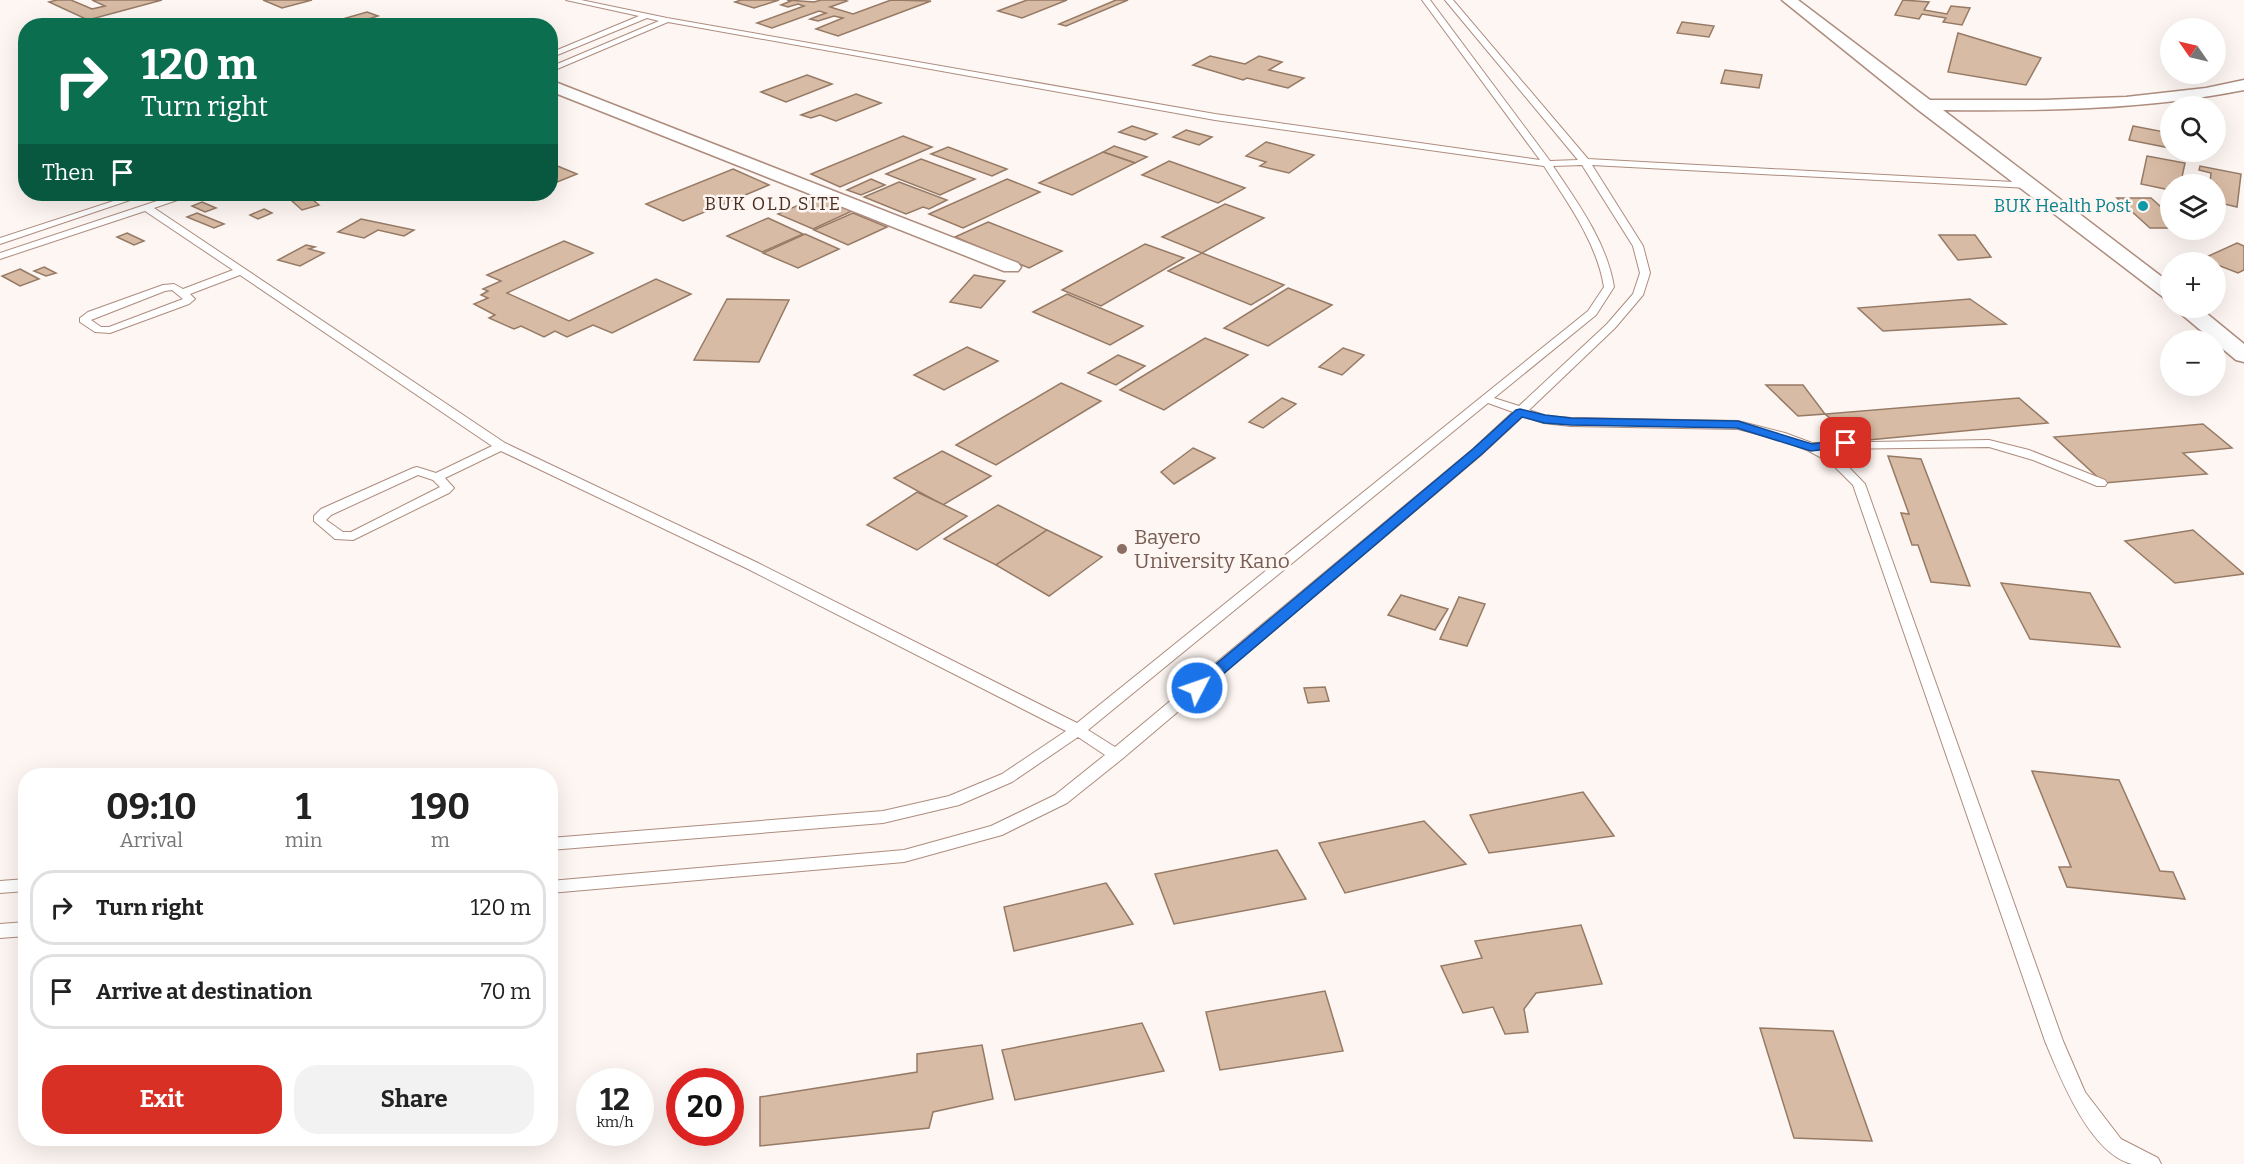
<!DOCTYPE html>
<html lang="en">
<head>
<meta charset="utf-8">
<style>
	body { margin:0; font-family:Bitter,serif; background:#f2f2f2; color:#222; height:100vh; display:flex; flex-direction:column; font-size:22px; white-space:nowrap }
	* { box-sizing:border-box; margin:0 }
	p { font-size:20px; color:#767676 }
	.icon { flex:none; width:33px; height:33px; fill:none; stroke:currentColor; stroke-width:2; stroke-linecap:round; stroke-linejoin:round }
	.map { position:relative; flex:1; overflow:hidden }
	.drawer { position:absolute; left:18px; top:768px; width:540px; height:378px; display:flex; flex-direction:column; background:#fff; border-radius:24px; box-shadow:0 6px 24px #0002 }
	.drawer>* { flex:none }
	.hud { position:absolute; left:18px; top:18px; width:540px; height:183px; border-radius:24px; box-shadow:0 6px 24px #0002; background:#0b6e4f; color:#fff; overflow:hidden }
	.needle { width:39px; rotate:304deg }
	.fabs { position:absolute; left:2160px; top:18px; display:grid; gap:12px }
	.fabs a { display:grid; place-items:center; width:66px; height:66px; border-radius:50%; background:#fff; box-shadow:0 6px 24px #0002; font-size:30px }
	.speed { position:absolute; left:576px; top:1068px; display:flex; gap:12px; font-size:30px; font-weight:700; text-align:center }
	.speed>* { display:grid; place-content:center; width:78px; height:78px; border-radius:50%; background:#fff; box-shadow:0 6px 24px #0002; line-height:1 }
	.speed small { font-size:15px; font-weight:400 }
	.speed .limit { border:9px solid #d22; background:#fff; color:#111 }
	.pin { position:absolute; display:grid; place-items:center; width:51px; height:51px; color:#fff; margin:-26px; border-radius:12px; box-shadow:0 3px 9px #0006 }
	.me { position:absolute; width:66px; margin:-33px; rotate:49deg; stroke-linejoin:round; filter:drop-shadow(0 0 4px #0008) }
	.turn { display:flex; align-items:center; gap:21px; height:126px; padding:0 24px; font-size:27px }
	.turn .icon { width:78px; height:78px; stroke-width:2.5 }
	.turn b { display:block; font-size:42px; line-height:51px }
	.then { display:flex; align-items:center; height:57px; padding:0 24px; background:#0003; gap:12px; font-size:22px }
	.eta { display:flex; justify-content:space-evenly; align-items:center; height:102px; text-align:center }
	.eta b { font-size:36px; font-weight:700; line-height:42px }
	.action { display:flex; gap:12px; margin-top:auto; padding:12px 24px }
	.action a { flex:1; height:69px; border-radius:24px; background:#d93025; color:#fff; font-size:24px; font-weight:700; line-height:69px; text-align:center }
	.action a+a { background:#f2f2f2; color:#222 }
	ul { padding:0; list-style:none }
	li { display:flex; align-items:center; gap:18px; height:75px; margin:0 12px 9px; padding:0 12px; border:3px solid #e0e0e0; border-radius:24px }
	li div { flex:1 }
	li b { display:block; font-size:22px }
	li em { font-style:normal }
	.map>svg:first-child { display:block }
	.building { fill:#d8bba4; stroke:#967a65; stroke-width:1.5 }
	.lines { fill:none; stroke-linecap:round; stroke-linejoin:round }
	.service-casing { stroke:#ae8c7e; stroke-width:2 }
	.minor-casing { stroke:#ae8c7e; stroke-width:3 }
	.service { fill:#fff; fill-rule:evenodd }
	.minor { fill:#fff; fill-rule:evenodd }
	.route { fill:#1a73e8; stroke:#114b97; stroke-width:1.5 }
	.culture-dot { fill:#0f9aa8; stroke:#fdf6f2; stroke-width:2 }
	.education-dot { fill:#8d6e63; stroke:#fdf6f2; stroke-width:2 }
	.labels { text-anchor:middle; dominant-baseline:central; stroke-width:5; stroke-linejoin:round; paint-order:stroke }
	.far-neighbourhood-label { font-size:18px; letter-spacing:1.5px; fill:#4a2f22; stroke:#fdf6f2 }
	.far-culture-label { font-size:18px; fill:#0d838f; stroke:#fdf6f2; text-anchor:end }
	.education-label { font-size:21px; fill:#785e54; stroke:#fdf6f2; text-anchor:start }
</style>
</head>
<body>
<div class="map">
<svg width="2244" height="1164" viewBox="0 0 2244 1164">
	<rect width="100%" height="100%" fill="#fdf6f2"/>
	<g class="building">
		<path d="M 57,0 L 71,0 L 92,9 L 105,6 L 92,0 L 162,0 L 88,20 L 49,2 Z"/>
		<path d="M 263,0 L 312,0 L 282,8 Z"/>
		<path d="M 741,0 L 779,0 L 754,8 L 735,2 Z"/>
		<path d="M 787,0 L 814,2 L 821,0 L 844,0 L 847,1 L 830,7 L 853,14 L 891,0 L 931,1 L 838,36 L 816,29 L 843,18 L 834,16 L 818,21 L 810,19 L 826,13 L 819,11 L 772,28 L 757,23 L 804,6 L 798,4 L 788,7 L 781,5 L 791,1 Z"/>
		<path d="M 1027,0 L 1067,0 L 1022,18 L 998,11 Z"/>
		<path d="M 1116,0 L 1128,0 L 1066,26 L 1059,24 Z"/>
		<path d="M 1903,0 L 1929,2 L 1924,10 L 1947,14 L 1951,6 L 1970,8 L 1962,25 L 1943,22 L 1946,18 L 1922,14 L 1919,19 L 1895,15 Z"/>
		<path d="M 367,12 L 378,16 L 346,26 L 318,26 Z"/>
		<path d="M 1682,22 L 1714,26 L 1709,37 L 1677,33 Z"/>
		<path d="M 1958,33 L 2041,58 L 2026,85 L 1948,72 Z"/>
		<path d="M 1210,56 L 1245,64 L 1259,56 L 1282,62 L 1269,70 L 1304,78 L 1288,88 L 1247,78 L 1243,80 L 1193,65 Z"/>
		<path d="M 1725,70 L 1762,75 L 1759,88 L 1721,83 Z"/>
		<path d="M 807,75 L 832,84 L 786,102 L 761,92 Z"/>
		<path d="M 856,94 L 881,103 L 836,121 L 820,115 L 811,118 L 801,115 Z"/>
		<path d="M 1132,126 L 1157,134 L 1145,140 L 1119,132 Z"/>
		<path d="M 2133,126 L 2170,133 L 2170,148 L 2129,140 Z"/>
		<path d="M 1186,130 L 1212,137 L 1199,145 L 1173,137 Z"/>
		<path d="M 903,136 L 932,147 L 840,187 L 811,174 Z"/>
		<path d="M 1266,142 L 1314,155 L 1289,173 L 1260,166 L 1266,162 L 1246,156 Z"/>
		<path d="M 1114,146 L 1147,157 L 1135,163 L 1103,152 Z"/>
		<path d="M 948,147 L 1007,169 L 992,176 L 931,154 Z"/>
		<path d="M 1103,152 L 1135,163 L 1072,195 L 1039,183 Z"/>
		<path d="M 2147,156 L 2185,163 L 2182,177 L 2210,183 L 2211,173 L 2199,170 L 2200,166 L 2241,174 L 2237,207 L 2216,202 L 2216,184 L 2170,184 L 2170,190 L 2141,184 Z"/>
		<path d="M 921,159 L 975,179 L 940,195 L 886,174 Z"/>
		<path d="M 1169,161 L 1245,188 L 1218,203 L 1142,175 Z"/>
		<path d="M 550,163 L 577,174 L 550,185 Z"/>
		<path d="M 733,169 L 769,185 L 683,221 L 646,204 Z"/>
		<path d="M 871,179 L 885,185 L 861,195 L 847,190 Z"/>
		<path d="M 1007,179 L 1040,192 L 963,228 L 929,214 Z"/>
		<path d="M 899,182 L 947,200 L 929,209 L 923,207 L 906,214 L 864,197 Z"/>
		<path d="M 308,196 L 319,205 L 302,210 L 292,201 Z"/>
		<path d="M 817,197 L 852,211 L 813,229 L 778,214 Z"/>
		<path d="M 2117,198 L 2151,198 L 2170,215 L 2170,228 L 2150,228 Z"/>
		<path d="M 202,202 L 216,208 L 205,212 L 192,206 Z"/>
		<path d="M 1225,204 L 1264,218 L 1202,253 L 1162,237 Z"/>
		<path d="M 264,209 L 272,213 L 258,219 L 250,215 Z"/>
		<path d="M 197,213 L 224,224 L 214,228 L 187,217 Z"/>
		<path d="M 853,213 L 887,227 L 848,245 L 814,230 Z"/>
		<path d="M 768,218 L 803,234 L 762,252 L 727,236 Z"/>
		<path d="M 361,219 L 414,230 L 404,236 L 378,230 L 364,238 L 338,232 Z"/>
		<path d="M 988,222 L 1062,251 L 1029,268 L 955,237 Z"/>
		<path d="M 127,233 L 144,241 L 134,245 L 117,237 Z"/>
		<path d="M 805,234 L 839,249 L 798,268 L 763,253 Z"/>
		<path d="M 1939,235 L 1975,235 L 1991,257 L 1958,260 Z"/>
		<path d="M 564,241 L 593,253 L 507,293 L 569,321 L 656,279 L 691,294 L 612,333 L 593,325 L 567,337 L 555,331 L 544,337 L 521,326 L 514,329 L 489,318 L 495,315 L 474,304 L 488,298 L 481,295 L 488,291 L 483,289 L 501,281 L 487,275 Z"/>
		<path d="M 2237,243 L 2244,246 L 2244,270 L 2238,273 L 2202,259 Z"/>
		<path d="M 1145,244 L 1184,258 L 1101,306 L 1062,290 Z"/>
		<path d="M 306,245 L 315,247 L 309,249 L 324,253 L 300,266 L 278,260 Z"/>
		<path d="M 1202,253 L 1284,285 L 1251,305 L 1168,271 Z"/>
		<path d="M 44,267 L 56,273 L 46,276 L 34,271 Z"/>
		<path d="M 20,269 L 39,279 L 20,286 L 2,276 Z"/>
		<path d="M 974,275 L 1005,281 L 981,308 L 950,302 Z"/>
		<path d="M 1288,288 L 1332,305 L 1268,346 L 1224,328 Z"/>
		<path d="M 1067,294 L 1143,326 L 1110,345 L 1033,312 Z"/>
		<path d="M 727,299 L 789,300 L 759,362 L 694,360 Z"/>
		<path d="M 1970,299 L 2006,324 L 1883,331 L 1858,308 Z"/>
		<path d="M 1205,338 L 1248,355 L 1164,410 L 1120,390 Z"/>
		<path d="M 967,347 L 998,361 L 944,390 L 914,375 Z"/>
		<path d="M 1343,348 L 1364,355 L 1342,375 L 1319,367 Z"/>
		<path d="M 1118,355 L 1145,366 L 1116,385 L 1088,373 Z"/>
		<path d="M 1061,383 L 1101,401 L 996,465 L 956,445 Z"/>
		<path d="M 1766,385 L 1803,385 L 1825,414 L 1798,416 Z"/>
		<path d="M 1282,398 L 1296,404 L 1263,428 L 1249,422 Z"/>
		<path d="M 2019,398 L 2048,423 L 1858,441 L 1825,414 Z"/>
		<path d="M 2203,424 L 2232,448 L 2183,453 L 2207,474 L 2104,483 L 2054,437 Z"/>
		<path d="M 1193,448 L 1215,458 L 1174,484 L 1161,472 Z"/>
		<path d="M 942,451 L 991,476 L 943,505 L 894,478 Z"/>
		<path d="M 1888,456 L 1921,459 L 1970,586 L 1931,582 L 1918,545 L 1912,545 L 1901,513 L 1909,514 Z"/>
		<path d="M 917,492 L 967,516 L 917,550 L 867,525 Z"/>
		<path d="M 998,505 L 1047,530 L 996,565 L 944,539 Z"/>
		<path d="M 1047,530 L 1102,557 L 1049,596 L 996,565 Z"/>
		<path d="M 2193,530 L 2244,574 L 2175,583 L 2125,541 Z"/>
		<path d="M 2001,583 L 2090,593 L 2120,647 L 2030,639 Z"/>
		<path d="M 1401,595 L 1448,609 L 1435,630 L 1388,615 Z"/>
		<path d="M 1459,597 L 1485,604 L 1467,646 L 1440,639 Z"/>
		<path d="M 1325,687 L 1329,701 L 1308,703 L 1304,688 Z"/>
		<path d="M 2032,771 L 2119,780 L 2160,871 L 2173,872 L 2185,899 L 2067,887 L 2059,867 L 2071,867 Z"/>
		<path d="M 1583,792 L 1614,836 L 1489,853 L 1470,815 Z"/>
		<path d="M 1424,821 L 1466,864 L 1345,893 L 1319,843 Z"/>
		<path d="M 1277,850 L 1306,899 L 1174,924 L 1155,874 Z"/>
		<path d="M 1106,883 L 1133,924 L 1014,951 L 1004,907 Z"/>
		<path d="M 1581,925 L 1602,984 L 1536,993 L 1524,1009 L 1528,1032 L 1505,1034 L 1493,1007 L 1463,1013 L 1441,966 L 1482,958 L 1475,941 Z"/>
		<path d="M 1325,991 L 1343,1051 L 1220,1070 L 1206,1012 Z"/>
		<path d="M 1142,1023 L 1164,1071 L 1015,1100 L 1002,1050 Z"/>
		<path d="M 1760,1028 L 1833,1031 L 1872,1141 L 1794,1138 Z"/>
		<path d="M 982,1045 L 993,1099 L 933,1112 L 929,1128 L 760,1146 L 760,1097 L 917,1072 L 917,1054 Z"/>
	</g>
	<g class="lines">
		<defs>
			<g id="service">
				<path d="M 566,0 L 581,0 L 667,18 L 1215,114 L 1540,160 L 1422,0 L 1430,0 L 1550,161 L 1578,160 L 1445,0 L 1453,0 L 1588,159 L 2032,183 L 2034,185 L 2029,188 L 1592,165 L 1643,246 L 1650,273 L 1643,295 L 1615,328 L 1529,410 L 1546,416 L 1571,418 L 1738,421 L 1785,433 L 1812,443 L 1989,440 L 2029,450 L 2105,480 L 2107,483 L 2105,486 L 2097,486 L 2033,460 L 1989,447 L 1825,449 L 1839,457 L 1865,484 L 2063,1041 L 2085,1092 L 2121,1139 L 2158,1158 L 2161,1164 C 2152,1164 2141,1164 2132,1164 C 2090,1154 2060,1077 2045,1041 L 1853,485 L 1831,463 L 1807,450 L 1777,439 L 1738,429 L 1571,426 L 1544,423 L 1523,416 L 1481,455 L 1122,759 L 1067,803 L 1002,835 L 904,862 L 550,893 L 550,881 L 904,850 L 991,826 L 1055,795 L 1105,755 L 1078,737 L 1012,782 L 959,805 L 883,823 L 550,850 L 550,838 L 883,811 L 949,796 L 1002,774 L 1066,731 L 748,569 L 501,451 L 445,478 L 454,488 L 449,493 L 353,540 L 335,539 L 314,521 L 314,516 L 321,509 L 413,468 L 417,467 L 436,473 L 492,446 L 240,275 L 190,294 L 195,299 L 189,304 L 110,333 L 95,332 L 80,322 L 80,318 L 88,312 L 163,285 L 174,284 L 183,289 L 233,270 L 145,211 L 0,259 L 0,253 L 178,194 L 190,194 L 189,196 L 154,208 L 505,443 L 758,563 L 1077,723 L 1588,311 L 1604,287 C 1597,243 1568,203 1544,166 L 1215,120 L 668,22 L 550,72 L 550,67 L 659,21 L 647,18 L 550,58 L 550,53 L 639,16 ZM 1582,165 L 1633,246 L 1640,273 L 1633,294 L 1607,324 L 1519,406 L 1494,398 L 1596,315 L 1614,287 C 1607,243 1578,203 1553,166 ZM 172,290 L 183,299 L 109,327 L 101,327 L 91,320 L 165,291 ZM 1488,403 L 1513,412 L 1473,449 L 1115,747 L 1088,730 ZM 418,475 L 433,480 L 440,487 L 351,532 L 343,532 L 326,520 L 331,515 Z"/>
				<path d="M 135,194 L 148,194 L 0,244 L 0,238 Z"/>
				<path d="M 26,879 L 26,891 L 0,893 L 0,881 Z"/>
				<path d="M 26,922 L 26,936 L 0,938 L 0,924 Z"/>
			</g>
			<g id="minor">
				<path d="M 1782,0 L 1798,0 L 1930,100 L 2043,100 L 2126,97 L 2206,88 L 2244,80 L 2244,90 C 2144,110 2045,111 1943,110 L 2170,283 L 2170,299 L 2163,297 L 1917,109 Z"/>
				<path d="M 550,80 L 1018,263 L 1021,267 L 1018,271 L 1004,271 L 550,91 Z"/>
				<path d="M 2178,308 L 2200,308 L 2244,344 L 2244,362 L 2236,360 L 2180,313 Z"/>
			</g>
		</defs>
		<use href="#service" class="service-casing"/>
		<use href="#minor" class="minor-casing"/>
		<use href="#service" class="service"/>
		<use href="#minor" class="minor"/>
	</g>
	<path class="route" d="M 1520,409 L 1545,415 L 1571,418 L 1738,421 L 1812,444 L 1846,439 L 1852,443 L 1846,447 L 1811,451 L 1737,428 L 1571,425 L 1544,423 L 1522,417 L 1482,454 L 1202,692 L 1191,692 L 1189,688 L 1191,685 L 1473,449 L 1516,410 Z"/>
	<circle class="culture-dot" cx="2143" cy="206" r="6"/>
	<circle class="education-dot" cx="1122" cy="549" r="6"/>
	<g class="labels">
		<g class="far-neighbourhood-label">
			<text x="773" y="204">BUK OLD SITE</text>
		</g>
		<g class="far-culture-label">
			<text x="2131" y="206">BUK Health Post</text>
		</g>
		<g class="education-label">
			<text x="1134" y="537">Bayero<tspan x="1134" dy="24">University Kano</tspan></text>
		</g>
	</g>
</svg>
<div class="fabs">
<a><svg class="needle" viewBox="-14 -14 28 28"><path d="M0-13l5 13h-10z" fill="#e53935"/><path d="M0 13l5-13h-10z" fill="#767676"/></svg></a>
<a><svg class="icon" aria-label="search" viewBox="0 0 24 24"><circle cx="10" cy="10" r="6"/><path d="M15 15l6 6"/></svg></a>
<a><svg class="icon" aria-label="layers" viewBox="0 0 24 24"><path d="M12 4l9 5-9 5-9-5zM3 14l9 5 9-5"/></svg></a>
<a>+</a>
<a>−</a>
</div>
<div class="speed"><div>12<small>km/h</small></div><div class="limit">20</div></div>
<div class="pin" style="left:1846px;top:443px;background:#d93025"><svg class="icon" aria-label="arrive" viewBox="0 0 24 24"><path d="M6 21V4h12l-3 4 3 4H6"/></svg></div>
<svg class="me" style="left:1197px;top:688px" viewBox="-20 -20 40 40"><circle r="17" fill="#1a73e8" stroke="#fff" stroke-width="3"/><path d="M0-11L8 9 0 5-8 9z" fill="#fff"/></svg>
<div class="hud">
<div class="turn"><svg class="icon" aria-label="right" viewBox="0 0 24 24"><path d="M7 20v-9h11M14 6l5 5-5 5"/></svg><div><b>120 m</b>Turn right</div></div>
<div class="then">Then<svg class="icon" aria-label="arrive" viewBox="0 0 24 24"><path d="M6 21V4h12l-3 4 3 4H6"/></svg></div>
</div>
<section class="drawer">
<div class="eta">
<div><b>09:10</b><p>Arrival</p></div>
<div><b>1</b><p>min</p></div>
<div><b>190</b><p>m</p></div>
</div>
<ul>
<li><svg class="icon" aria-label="right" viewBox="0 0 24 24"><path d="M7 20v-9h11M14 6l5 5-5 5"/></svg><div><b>Turn right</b></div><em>120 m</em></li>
<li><svg class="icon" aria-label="arrive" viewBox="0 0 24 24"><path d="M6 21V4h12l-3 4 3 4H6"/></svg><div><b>Arrive at destination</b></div><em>70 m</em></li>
</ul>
<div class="action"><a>Exit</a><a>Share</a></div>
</section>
</div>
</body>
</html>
